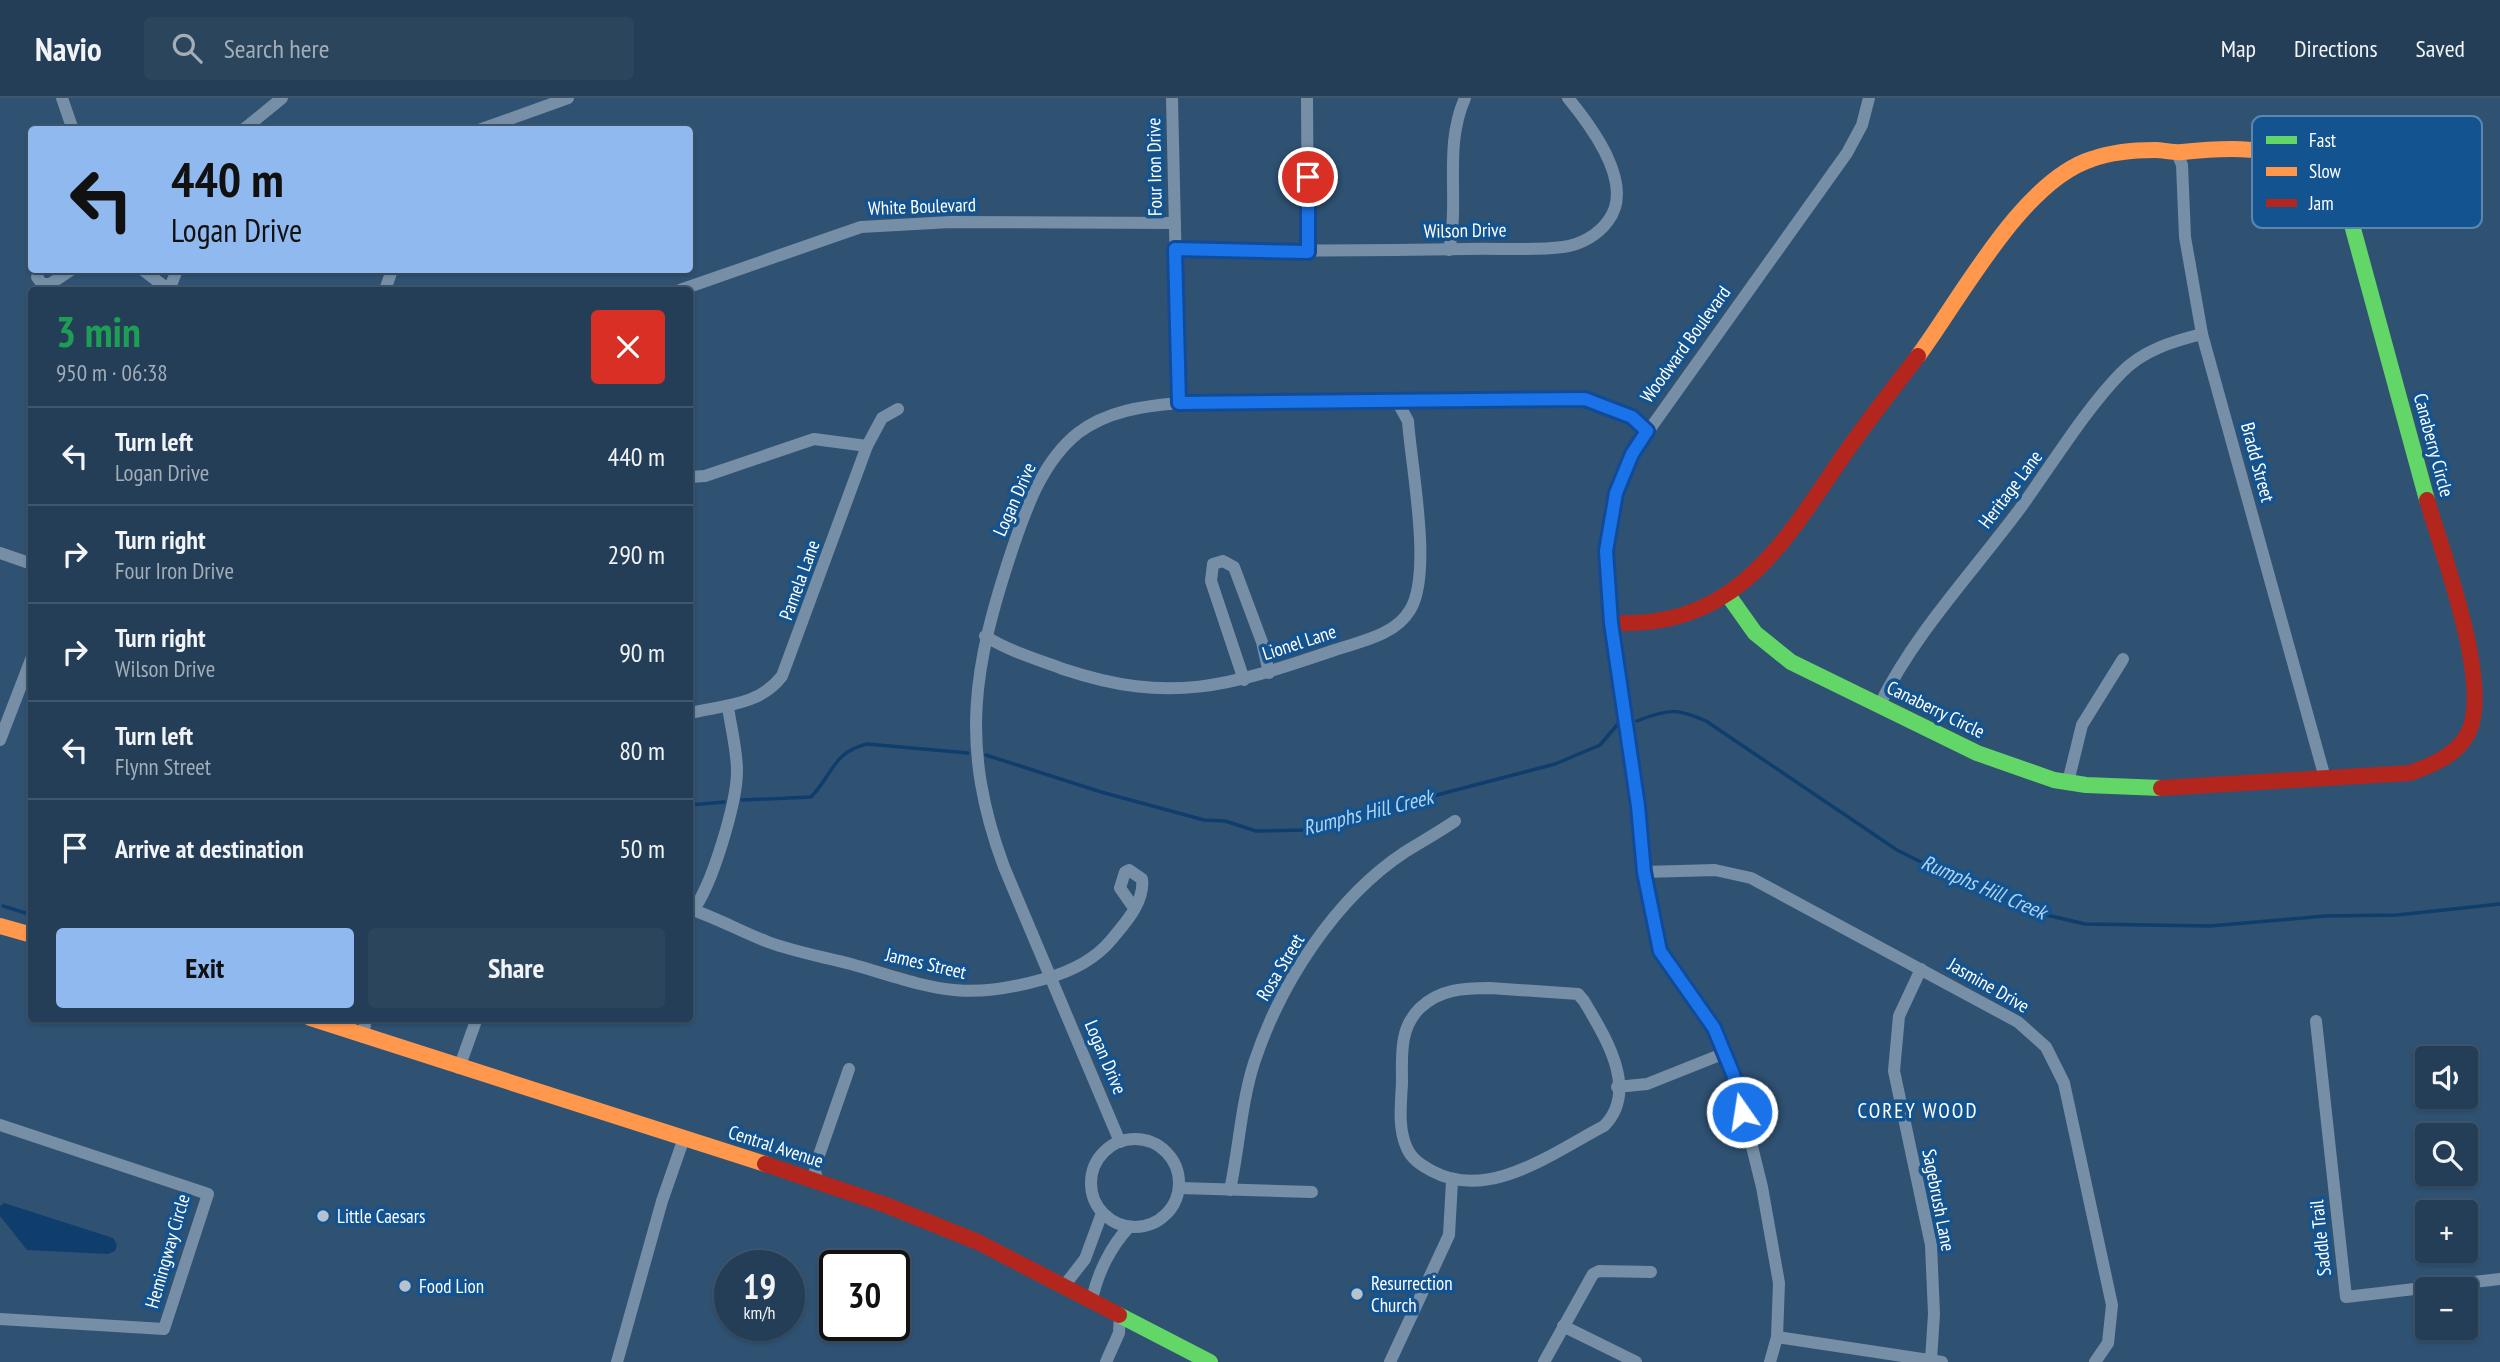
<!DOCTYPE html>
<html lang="en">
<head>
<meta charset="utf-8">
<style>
	body { margin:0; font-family:"PT Sans Narrow",sans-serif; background:#2b455c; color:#f1f3f6; height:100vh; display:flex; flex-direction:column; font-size:26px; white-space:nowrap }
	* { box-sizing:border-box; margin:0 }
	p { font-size:23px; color:#a3aeb9 }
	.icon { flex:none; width:38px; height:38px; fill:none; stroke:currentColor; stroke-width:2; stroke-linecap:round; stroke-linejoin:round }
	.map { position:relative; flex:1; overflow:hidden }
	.details { position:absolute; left:28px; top:189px; width:665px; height:735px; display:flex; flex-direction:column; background:#233e56; border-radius:7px; box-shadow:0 2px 5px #0004,0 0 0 2px #40576c }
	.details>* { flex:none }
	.hud { position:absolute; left:28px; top:28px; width:665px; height:147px; border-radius:7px; box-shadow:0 2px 5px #0004,0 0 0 2px #40576c; background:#90b9f0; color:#111; overflow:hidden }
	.buttons { position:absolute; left:2415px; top:948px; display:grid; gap:14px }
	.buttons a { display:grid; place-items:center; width:63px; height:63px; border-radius:7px; background:#233e56; box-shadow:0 2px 5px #0004,0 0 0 2px #40576c; font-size:35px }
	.speed { position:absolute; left:714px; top:1152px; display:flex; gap:14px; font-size:35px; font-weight:700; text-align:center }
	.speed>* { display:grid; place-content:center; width:91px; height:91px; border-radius:50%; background:#233e56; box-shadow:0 2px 5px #0004,0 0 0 2px #40576c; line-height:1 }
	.speed small { font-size:18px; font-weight:400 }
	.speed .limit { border:4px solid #111; border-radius:10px; background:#fff; color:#111 }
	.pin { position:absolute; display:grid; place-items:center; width:60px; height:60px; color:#fff; margin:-30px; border:4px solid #fff; border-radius:50%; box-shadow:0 2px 7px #0007 }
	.me { position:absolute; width:77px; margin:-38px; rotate:347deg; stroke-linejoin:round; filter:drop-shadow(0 0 5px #0008) }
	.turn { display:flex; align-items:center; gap:24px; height:147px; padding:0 28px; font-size:32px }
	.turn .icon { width:91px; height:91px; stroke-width:2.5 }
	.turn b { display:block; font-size:49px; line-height:60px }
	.round { display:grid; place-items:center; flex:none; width:74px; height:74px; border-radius:7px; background:#2b455c }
	.summary { display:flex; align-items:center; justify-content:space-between; height:119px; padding:0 28px }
	h1 { font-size:42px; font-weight:600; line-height:52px; color:#1e9e55 }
	.primary-button { display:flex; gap:14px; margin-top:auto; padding:14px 28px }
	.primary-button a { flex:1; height:80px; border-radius:7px; background:#90b9f0; color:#111; font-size:28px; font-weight:600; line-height:80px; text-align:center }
	.primary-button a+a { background:#2b455c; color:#f1f3f6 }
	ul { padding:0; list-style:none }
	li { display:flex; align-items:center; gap:21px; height:98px; padding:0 28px; border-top:2px solid #40576c }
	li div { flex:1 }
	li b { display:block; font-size:26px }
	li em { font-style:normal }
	header { display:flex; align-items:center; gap:42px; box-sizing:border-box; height:98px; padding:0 35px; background:#233e56; border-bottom:2px solid #40576c }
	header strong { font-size:33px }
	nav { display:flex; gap:38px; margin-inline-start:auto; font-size:24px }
	.search { width:490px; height:63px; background:#2b455c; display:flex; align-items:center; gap:18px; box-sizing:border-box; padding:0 24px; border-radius:7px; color:#a3aeb9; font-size:26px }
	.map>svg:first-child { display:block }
	.water { fill:#0f3e6d }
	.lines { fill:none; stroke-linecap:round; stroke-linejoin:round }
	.stream { stroke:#0f3e6d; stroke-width:3.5 }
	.street { stroke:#768fa6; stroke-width:12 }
	.fast { stroke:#63d668; stroke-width:16 }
	.slow { stroke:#ff974d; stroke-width:16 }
	.jam { stroke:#b3261e; stroke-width:16 }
	.route-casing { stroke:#114b97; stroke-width:18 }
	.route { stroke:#1a73e8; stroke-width:12 }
	.poi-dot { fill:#b6c2ce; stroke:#13538f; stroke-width:2.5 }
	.labels { text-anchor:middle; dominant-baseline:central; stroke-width:7; stroke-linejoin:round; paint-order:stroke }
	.street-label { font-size:19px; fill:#fff; stroke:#13538f }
	.poi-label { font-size:19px; fill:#fff; stroke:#13538f; text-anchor:start }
	.water-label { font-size:21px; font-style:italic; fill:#aad4f8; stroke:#13538f }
	.neighbourhood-label { font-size:21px; letter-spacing:2px; fill:#fff; stroke:#13538f }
	.key { fill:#13538f; stroke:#5a87b1; stroke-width:2 }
	.key-label { font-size:19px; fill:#fff }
</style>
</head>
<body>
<header>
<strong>Navio</strong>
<div class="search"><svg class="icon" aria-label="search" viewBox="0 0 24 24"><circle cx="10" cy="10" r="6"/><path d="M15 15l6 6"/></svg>Search here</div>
<nav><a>Map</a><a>Directions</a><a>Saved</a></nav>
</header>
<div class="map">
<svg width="2500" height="1264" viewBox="0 0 2500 1264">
	<rect width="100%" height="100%" fill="#2f5273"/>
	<path class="water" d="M 4,1105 L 113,1140 L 117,1147 L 115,1153 L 108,1156 L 27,1152 L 0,1118 L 0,1108 Z"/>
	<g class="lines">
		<g class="stream">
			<path d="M 1637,623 C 1667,611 1677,610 1706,623 L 1897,752 L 1967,787 L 2038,815 L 2085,826 L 2210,828 L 2325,818 L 2397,817 L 2500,806"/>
			<path d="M 986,657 L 1101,694 L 1204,722 L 1225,723 L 1256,733 L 1303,732 L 1555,666 L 1600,647 L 1617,627"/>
			<path d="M 742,702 L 811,699 C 833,676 833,654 867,646 L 968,655"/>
			<path d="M 690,707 L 724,704"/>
			<path d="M 3,808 L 32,817"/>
		</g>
		<g class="street">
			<path d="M 62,0 L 73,32"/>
			<path d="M 1172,0 L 1179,305"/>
			<path d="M 1307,0 L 1308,154"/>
			<path d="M 243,32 L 282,0"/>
			<path d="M 479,32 L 568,0"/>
			<path d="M 2177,55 L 2182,67 L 2185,139 L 2202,236 L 2325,680"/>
			<path d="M 1175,151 C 1273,153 1370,153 1468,151 C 1499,150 1532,153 1563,149 C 1580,147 1598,137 1608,123 C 1636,87 1591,28 1568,0"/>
			<path d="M 1449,152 C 1460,100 1443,50 1465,0"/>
			<path d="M 39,172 L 37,179 L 42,186 L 50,186 L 71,172"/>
			<path d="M 143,172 L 169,192"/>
			<path d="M 169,192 L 177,172"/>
			<path d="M 385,192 L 392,172"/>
			<path d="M 680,192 L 861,129 L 951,124 L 1175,125"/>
			<path d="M 690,379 L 705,378 L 814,341 L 867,348"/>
			<path d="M 0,455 L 32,466"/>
			<path d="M 985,538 C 1009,553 1036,561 1063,571 C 1171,607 1228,588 1332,553 C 1358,544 1395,538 1410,512 C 1433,475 1411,368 1408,323 L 1397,303"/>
			<path d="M 1244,582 L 1211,483 L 1213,466 L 1223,463 L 1234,469 L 1262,544 L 1269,575"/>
			<path d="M 1879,608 C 1914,536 1972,475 2019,412 C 2051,368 2084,313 2121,275 C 2143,252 2174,243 2202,236"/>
			<path d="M 690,615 C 723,607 759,608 782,578 L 867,348 L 882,320 L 898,311"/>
			<path d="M 0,642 L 32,559"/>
			<path d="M 2068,684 L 2082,627 L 2123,561"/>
			<path d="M 1644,774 L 1715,772 L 1751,780 L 2018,924 L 2046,949 L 2064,985 L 2112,1207 L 2108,1245 L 2095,1264"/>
			<path d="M 690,811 C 717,820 742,834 768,844 C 795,854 824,859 851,866 C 931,889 960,905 1044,881 C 1070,874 1094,863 1112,841 C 1125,825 1145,804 1142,781 L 1129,772 L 1125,774 L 1120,790 L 1134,810"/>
			<path d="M 693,812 C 712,788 737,704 737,673 C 737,652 731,630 728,609"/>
			<path d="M 1921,871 L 1899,918 L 1894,973 L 1931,1147 L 1934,1216 L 1931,1262"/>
			<path d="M 1490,890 L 1578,896 L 1584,903 C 1604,937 1640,992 1604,1028 C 1554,1054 1489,1104 1432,1073 C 1421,1067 1411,1061 1406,1048 C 1398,1029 1401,1006 1402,985 C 1402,958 1399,930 1420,910 C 1440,891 1464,890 1490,890 Z"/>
			<path d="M 2316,923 L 2346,1199 L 2500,1181"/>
			<path d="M 363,939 L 366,920"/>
			<path d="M 459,970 L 477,920"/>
			<path d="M 1617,989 L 1647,986 L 1725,955"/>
			<path d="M 0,1027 L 208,1096 L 164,1231 L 0,1221"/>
			<circle cx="1135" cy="1085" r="44"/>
			<path d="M 1120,1044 L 1004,769 C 959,647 973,569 1013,449 C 1027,408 1043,363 1078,335 C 1107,313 1143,308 1179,305 L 1585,301 L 1632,319 L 1647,333"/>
			<path d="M 818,1084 L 815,1073 L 818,1060 L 849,971"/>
			<path d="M 1180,1090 L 1312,1094"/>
			<path d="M 1230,1092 C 1239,1050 1241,1006 1254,965 C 1280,886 1335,800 1405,754 C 1421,744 1439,734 1455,723"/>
			<path d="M 1064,1188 L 1085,1161 L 1102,1115"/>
			<path d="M 1092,1202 C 1097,1176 1111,1148 1129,1129"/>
			<path d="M 1563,1228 L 1636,1264"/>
			<path d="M 1777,1239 L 1942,1264"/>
			<path d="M 617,1264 L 662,1103 L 684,1040"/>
			<path d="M 1106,1264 L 1119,1235 L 1120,1216"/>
			<path d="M 1390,1264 L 1449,1137 L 1452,1083"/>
			<path d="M 1544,1264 L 1593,1176 L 1599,1173 L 1651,1174"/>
			<path d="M 1770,1264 L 1777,1239 L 1779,1185 L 1762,1089 L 1738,992 L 1714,930 L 1660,853 L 1649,809 L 1638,708 L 1611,525 L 1606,453 L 1616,395 L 1632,356 L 1847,55 L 1862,27 L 1869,0"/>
		</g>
		<g class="fast">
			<path d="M 2315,73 L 2335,93 L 2349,116 L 2427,402"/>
			<path d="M 1728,497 L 1755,535 L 1791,564 L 1977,655 L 2054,682 L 2086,687 L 2161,690"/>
			<path d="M 1119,1217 L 1210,1264"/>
		</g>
		<g class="slow">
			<path d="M 1918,258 C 1961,200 2022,83 2092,61 C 2112,54 2134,52 2155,52 C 2164,52 2173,55 2182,54 C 2230,49 2273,47 2315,73"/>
			<path d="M 0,828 L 32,837"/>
			<path d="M 310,920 L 765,1066"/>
		</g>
		<g class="jam">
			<path d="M 1611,525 C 1733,531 1780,451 1841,361 C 1865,326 1892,292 1918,258"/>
			<path d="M 2161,690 L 2410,675 C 2432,667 2455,658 2467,637 C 2494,591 2442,454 2427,402"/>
			<path d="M 765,1066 L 886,1107 L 978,1144 L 1119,1217"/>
		</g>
	</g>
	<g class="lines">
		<defs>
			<path id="route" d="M 1308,79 L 1308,154 L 1175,151 L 1179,305 L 1585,301 L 1632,319 L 1647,333 L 1632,356 L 1616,395 L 1606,453 L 1611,525 L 1638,708 L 1644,774 L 1660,853 L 1714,930 L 1733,976 L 1742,1014"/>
		</defs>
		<use href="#route" class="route-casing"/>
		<use href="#route" class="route"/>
	</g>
	<g class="poi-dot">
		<circle cx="323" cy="1118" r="7"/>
		<circle cx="405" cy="1188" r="7"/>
		<circle cx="1357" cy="1196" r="7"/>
	</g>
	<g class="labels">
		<g class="street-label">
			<text transform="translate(1154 69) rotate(-91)">Four Iron Drive</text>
			<text transform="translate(922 108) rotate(-2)">White Boulevard</text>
			<text transform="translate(1465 132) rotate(-1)">Wilson Drive</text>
			<text transform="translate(1685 246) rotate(-54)">Woodward Boulevard</text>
			<text transform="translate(2434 347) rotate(75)">Canaberry Circle</text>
			<text transform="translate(2258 364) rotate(75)">Bradd Street</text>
			<text transform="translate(2010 391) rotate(-53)">Heritage Lane</text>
			<text transform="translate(1014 401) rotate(-66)">Logan Drive</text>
			<text transform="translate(799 482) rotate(-70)">Pamela Lane</text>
			<text transform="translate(1299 544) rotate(-18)">Lionel Lane</text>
			<text transform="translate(1936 611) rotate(26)">Canaberry Circle</text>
			<text transform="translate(926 865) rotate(13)">James Street</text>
			<text transform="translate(1280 869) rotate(-59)">Rosa Street</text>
			<text transform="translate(1989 887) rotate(30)">Jasmine Drive</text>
			<text transform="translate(1106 959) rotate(67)">Logan Drive</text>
			<text transform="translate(776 1048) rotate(18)">Central Avenue</text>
			<text transform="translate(1939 1102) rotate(79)">Sagebrush Lane</text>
			<text transform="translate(2320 1140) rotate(-96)">Saddle Trail</text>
			<text transform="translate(167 1153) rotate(-74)">Hemingway Circle</text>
		</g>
		<g class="poi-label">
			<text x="337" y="1118">Little Caesars</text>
			<text x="1371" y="1185">Resurrection<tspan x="1371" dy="22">Church</tspan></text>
			<text x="419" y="1188">Food Lion</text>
		</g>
		<g class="water-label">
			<text transform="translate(1368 714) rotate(-14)">Rumphs Hill Creek</text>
			<text transform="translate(1984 789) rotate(23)">Rumphs Hill Creek</text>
		</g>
		<g class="neighbourhood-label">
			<text x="1918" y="1012">COREY WOOD</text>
		</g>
	</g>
	<rect x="2252" y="18" width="230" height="112" rx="10" class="key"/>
	<rect x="2266" y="38" width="31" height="8" fill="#63d668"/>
	<rect x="2266" y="69" width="31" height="9" fill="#ff974d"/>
	<rect x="2266" y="101" width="31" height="8" fill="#b3261e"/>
	<g class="key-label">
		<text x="2309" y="49">Fast</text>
		<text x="2309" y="80">Slow</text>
		<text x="2309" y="112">Jam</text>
	</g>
</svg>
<div class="buttons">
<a><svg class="icon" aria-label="sound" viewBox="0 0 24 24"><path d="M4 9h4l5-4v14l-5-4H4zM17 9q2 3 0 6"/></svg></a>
<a><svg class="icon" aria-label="search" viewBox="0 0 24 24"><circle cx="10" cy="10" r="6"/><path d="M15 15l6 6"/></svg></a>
<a>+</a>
<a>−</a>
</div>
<div class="speed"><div>19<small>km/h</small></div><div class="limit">30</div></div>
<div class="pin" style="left:1308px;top:79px;background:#d93025"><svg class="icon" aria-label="arrive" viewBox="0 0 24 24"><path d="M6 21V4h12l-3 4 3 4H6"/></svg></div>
<svg class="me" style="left:1742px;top:1014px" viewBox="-20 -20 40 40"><circle r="17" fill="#1a73e8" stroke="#fff" stroke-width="3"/><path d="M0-11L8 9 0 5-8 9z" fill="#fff"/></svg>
<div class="hud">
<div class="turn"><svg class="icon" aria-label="left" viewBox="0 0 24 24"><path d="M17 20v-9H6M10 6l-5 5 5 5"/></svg><div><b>440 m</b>Logan Drive</div></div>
</div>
<section class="details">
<div class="summary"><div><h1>3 min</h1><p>950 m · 06:38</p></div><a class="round" style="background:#d93025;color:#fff"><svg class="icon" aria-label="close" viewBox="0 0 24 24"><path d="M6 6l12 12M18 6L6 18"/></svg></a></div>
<ul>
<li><svg class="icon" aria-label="left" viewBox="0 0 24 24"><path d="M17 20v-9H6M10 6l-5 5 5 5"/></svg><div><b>Turn left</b><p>Logan Drive</p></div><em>440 m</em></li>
<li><svg class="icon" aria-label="right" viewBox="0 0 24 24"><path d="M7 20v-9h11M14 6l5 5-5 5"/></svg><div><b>Turn right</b><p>Four Iron Drive</p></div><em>290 m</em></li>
<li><svg class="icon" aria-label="right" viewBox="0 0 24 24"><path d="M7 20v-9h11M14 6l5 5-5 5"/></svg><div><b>Turn right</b><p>Wilson Drive</p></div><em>90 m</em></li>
<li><svg class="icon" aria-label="left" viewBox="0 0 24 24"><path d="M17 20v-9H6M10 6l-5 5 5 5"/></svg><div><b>Turn left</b><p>Flynn Street</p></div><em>80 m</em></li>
<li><svg class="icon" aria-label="arrive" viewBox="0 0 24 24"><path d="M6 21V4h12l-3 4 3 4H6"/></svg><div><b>Arrive at destination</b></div><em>50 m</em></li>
</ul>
<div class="primary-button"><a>Exit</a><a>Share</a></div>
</section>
</div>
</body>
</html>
